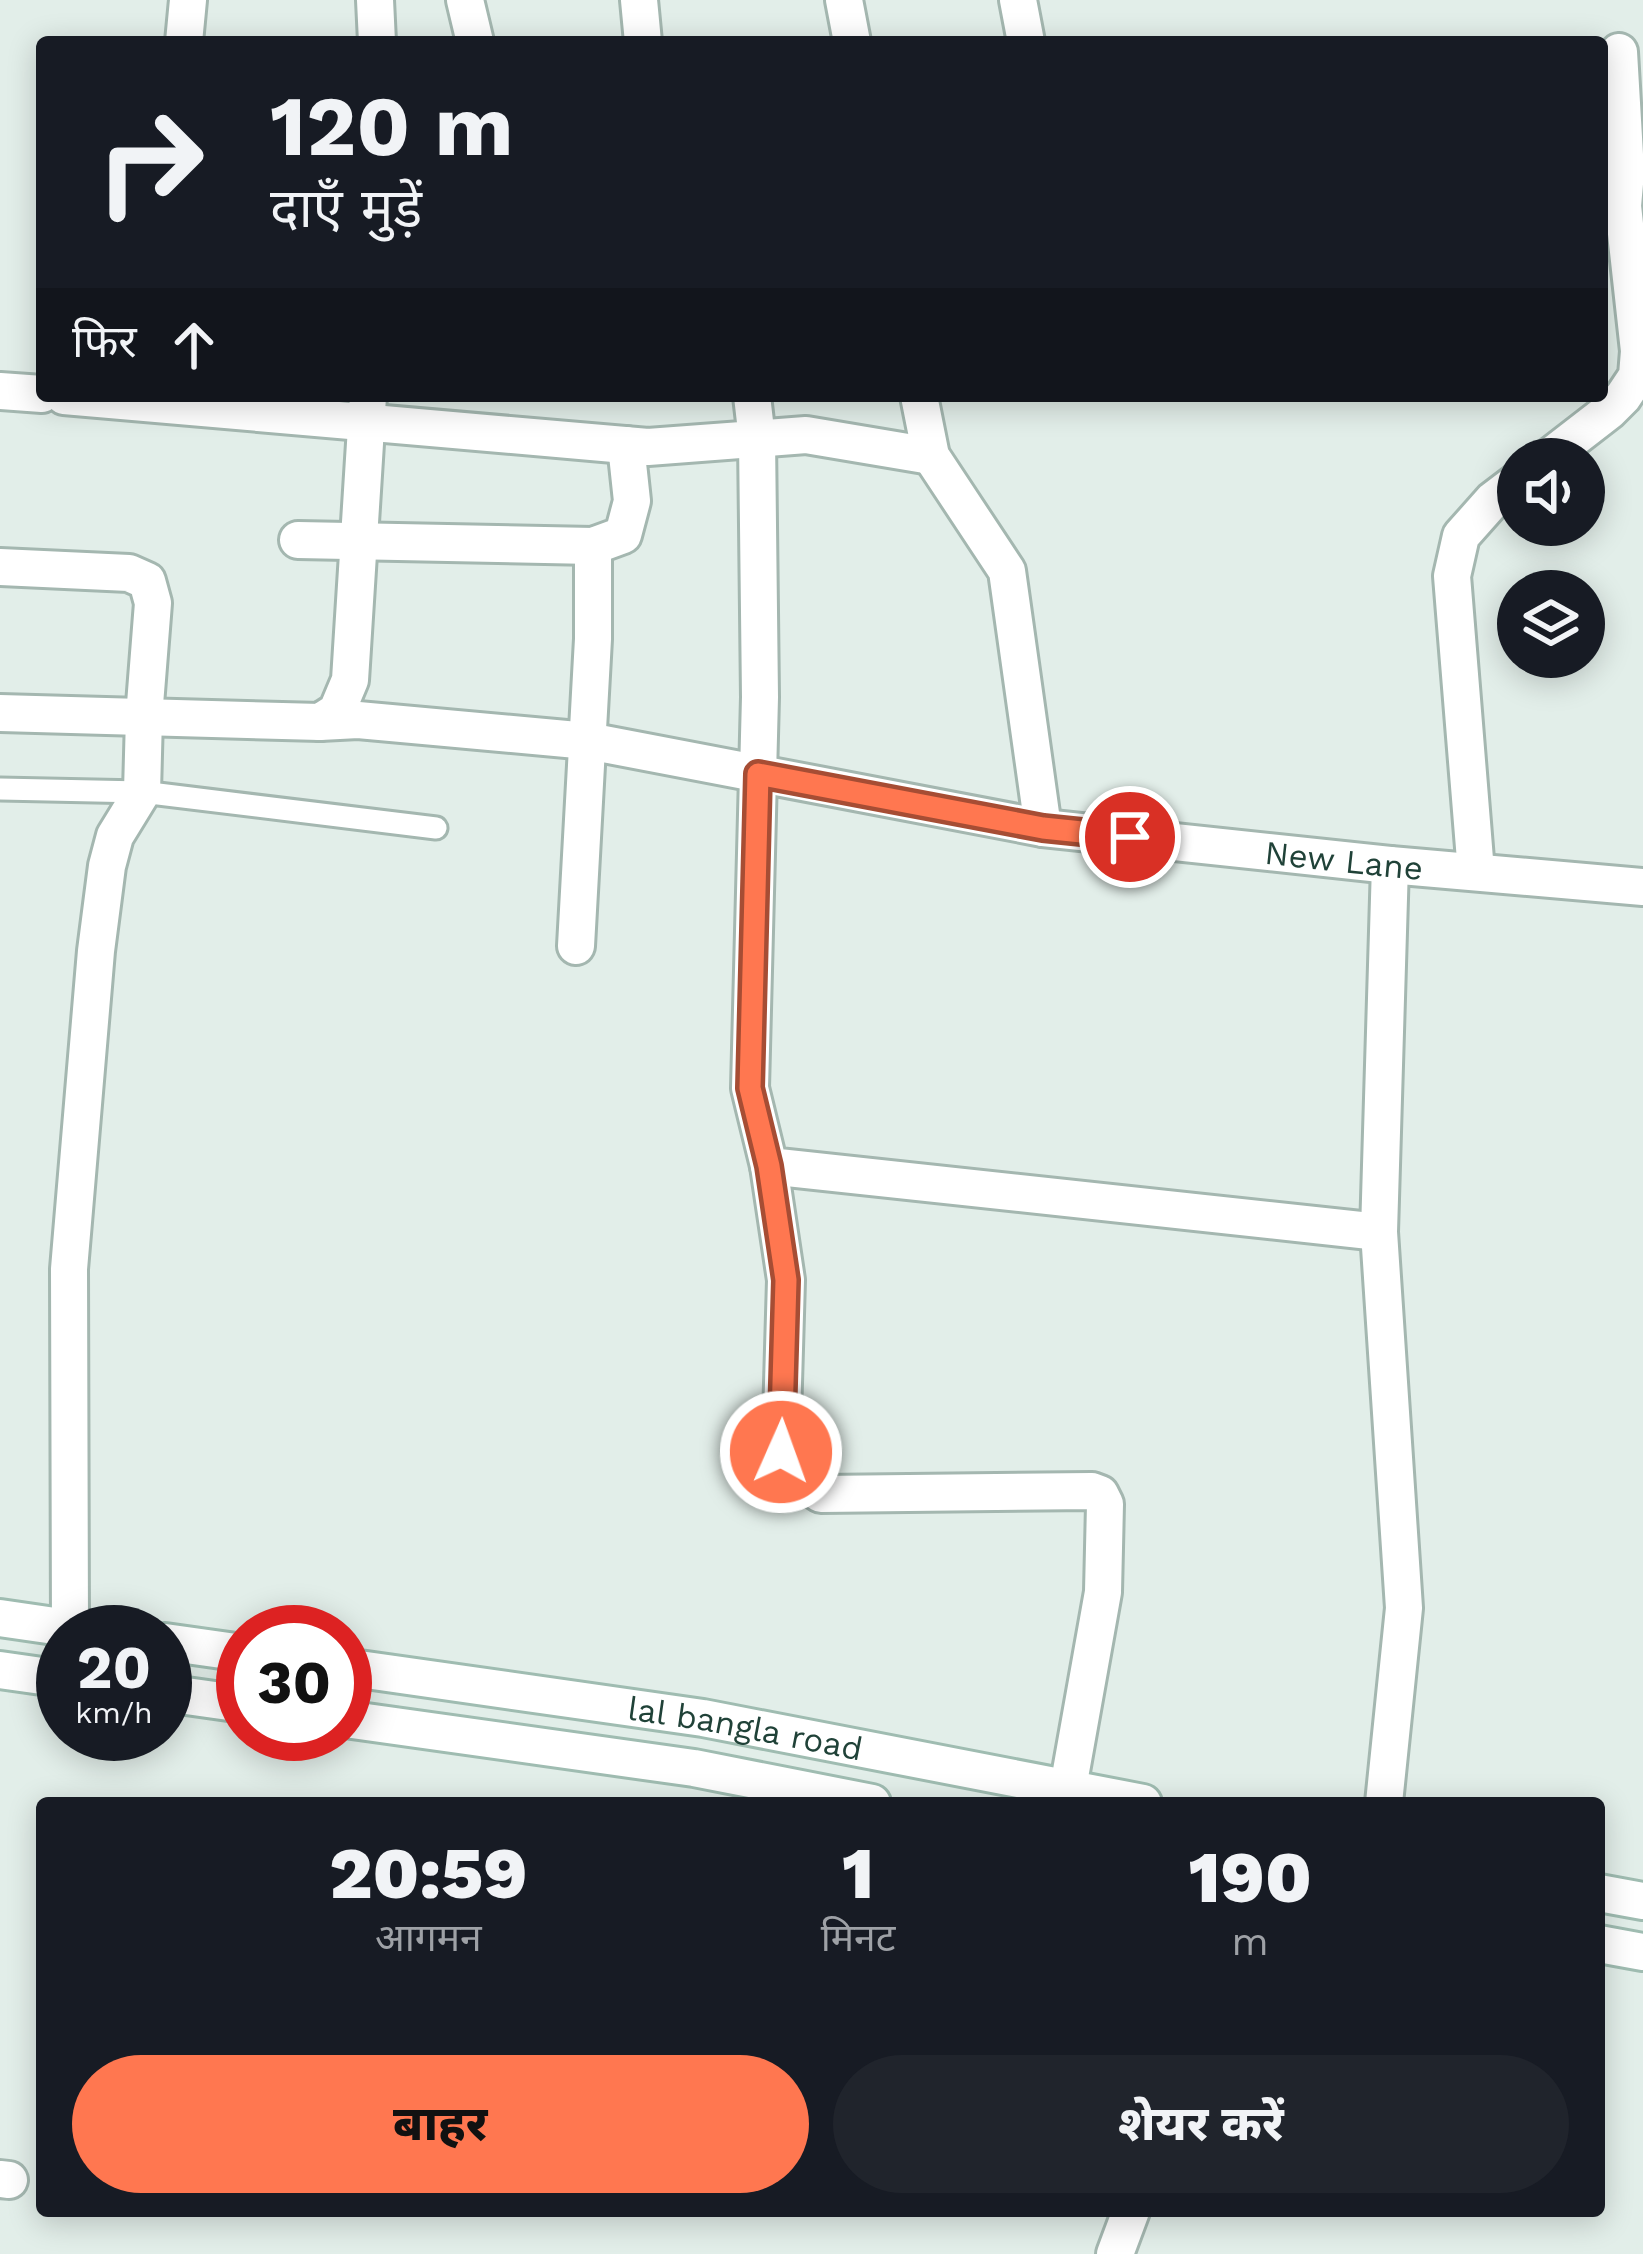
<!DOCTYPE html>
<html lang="hi">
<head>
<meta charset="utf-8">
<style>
	body { margin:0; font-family:"Work Sans","Noto Sans Devanagari",sans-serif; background:#20242c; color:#f1f3f6; height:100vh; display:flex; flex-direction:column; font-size:45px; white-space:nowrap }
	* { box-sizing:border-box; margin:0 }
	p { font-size:39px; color:#9ea1a6 }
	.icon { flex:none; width:66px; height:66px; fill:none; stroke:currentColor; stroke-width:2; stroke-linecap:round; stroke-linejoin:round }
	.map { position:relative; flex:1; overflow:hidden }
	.panel { position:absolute; left:36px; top:1797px; width:1569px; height:420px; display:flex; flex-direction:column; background:#171b24; border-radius:12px; box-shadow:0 6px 30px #0003 }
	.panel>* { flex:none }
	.top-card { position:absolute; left:36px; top:36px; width:1572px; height:366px; border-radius:12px; box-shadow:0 6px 30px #0003; background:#171b24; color:#f1f3f6; overflow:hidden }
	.fabs { position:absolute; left:1497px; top:438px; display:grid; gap:24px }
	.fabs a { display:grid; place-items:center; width:108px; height:108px; border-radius:50%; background:#171b24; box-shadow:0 6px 30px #0003; font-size:60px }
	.speed { position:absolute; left:36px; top:1605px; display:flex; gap:24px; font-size:60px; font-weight:700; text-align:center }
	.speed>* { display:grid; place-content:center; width:156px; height:156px; border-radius:50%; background:#171b24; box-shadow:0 6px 30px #0003; line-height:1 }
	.speed small { font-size:30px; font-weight:400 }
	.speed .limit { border:18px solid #d22; background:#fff; color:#111 }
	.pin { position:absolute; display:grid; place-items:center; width:102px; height:102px; color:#fff; margin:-51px; border:6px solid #fff; border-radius:50%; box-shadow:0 3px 12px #0007 }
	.me { position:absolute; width:132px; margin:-66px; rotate:2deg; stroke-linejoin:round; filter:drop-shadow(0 0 9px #0008) }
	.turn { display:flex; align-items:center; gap:42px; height:252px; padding:0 36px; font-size:54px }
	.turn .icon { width:156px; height:156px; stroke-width:2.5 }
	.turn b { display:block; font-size:84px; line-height:102px }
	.then { display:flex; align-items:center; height:114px; padding:0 36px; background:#0003; gap:24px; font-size:45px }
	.eta { display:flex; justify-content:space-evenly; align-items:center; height:204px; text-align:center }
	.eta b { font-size:72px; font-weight:800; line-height:84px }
	.button { display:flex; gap:24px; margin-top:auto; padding:24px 36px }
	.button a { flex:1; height:138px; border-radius:72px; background:#ff7750; color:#111; font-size:48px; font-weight:800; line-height:138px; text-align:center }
	.button a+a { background:#20242c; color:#f1f3f6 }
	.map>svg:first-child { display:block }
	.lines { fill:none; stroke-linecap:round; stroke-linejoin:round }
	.lane-casing { stroke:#a4b7b0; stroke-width:27 }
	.street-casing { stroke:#a4b7b0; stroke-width:42 }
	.secondary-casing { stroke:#9fbcb1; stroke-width:42 }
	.lane { stroke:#fff; stroke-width:21 }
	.street { stroke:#fff; stroke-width:36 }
	.secondary { stroke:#fff; stroke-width:36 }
	.route-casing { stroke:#a64d34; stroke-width:30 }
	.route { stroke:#ff7750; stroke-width:21 }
	.labels { text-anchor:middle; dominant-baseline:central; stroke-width:10; stroke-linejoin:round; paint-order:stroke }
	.street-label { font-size:33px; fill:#204238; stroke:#f4faf7 }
</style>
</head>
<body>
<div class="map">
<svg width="1643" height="2254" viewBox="0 0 1643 2254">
	<rect width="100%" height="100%" fill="#e2eee9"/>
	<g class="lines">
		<defs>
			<path id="lane" d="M 0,789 L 142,792 L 436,828"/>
			<g id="street">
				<path d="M 375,0 L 377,42"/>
				<path d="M 465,0 L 475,42"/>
				<path d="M 639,0 L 643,42"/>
				<path d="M 844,0 L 852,42"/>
				<path d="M 1018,0 L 1026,42"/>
				<path d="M 184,42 L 188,0"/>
				<path d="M 0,391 L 42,394"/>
				<path d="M 64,396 L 648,447 L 806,435 L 931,456"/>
				<path d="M 752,396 L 757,439 L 760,697 L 750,1088 L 769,1166 L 1379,1232"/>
				<path d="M 919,396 L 931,456 L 1007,571 L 1043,828"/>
				<path d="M 1547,459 L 1609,411 L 1623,397 L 1637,376 L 1639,351 L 1623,206 L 1626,172 L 1619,52"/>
				<path d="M 298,540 L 593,546 L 623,535 L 632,501 L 626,445"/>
				<path d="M 0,567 L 129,573 L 147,581 L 153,603 L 144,717 L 142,792 L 115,836 L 107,866 L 96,951 L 69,1269 L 70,1632"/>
				<path d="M 0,713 L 320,722 L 337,711 L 350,680 L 368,396"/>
				<path id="s1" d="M 320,722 L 358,720 L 588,741 L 1043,828 L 1390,865 L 1643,887"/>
				<path d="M 1476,872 L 1452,576 L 1461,536 L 1493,500 L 1518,481"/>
				<path d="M 576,946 L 593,639 L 593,546"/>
				<path d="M 769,1166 L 786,1280 L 781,1452 C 789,1472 802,1482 821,1494 L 1092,1491 L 1100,1494 L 1105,1504 L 1103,1592 L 1068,1788"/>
				<path d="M 1384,1803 L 1404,1608 L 1379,1232 L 1390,865"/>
				<path d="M 0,2179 L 9,2180"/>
				<path d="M 1115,2254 L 1131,2211"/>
			</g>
			<g id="secondary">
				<path d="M 0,1618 L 96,1632"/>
				<path d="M 165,1642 L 243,1653"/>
				<path id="s2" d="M 345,1667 L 703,1718 L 1143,1803"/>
				<path d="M 0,1670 L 63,1679"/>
				<path d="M 165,1693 L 243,1704"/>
				<path d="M 345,1719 L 694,1768 L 872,1803"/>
				<path d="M 1599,1893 L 1643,1901"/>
				<path d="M 1599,1944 L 1643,1952"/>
			</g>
		</defs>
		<use href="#lane" class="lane-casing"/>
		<use href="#street" class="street-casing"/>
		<use href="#secondary" class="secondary-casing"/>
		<use href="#lane" class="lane"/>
		<use href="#street" class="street"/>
		<use href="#secondary" class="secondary"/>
	</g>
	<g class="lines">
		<defs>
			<path id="route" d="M 781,1452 L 786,1280 L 769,1166 L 750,1088 L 758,774 L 1043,828 L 1130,837"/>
		</defs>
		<use href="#route" class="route-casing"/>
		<use href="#route" class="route"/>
	</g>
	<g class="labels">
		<g class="street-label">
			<text stroke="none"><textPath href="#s1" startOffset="1035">New Lane</textPath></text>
			<text stroke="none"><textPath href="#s2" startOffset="405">lal bangla road</textPath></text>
		</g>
	</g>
</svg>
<div class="fabs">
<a><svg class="icon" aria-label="sound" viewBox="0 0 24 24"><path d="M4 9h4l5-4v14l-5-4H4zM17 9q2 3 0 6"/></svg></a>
<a><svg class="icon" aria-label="layers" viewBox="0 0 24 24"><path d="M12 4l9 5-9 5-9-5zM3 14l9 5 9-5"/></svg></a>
</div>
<div class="speed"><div>20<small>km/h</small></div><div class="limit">30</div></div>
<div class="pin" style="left:1130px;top:837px;background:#d93025"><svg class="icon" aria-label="arrive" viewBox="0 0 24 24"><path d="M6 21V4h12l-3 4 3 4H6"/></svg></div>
<svg class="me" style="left:781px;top:1452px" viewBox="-20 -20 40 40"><circle r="17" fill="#ff7750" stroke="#fff" stroke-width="3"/><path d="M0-11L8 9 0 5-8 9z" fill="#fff"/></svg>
<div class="top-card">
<div class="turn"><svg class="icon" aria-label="right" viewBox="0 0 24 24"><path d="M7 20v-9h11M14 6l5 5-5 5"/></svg><div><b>120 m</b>दाएँ मुड़ें</div></div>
<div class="then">फिर<svg class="icon" aria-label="ahead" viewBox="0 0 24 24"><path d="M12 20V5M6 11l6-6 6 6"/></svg></div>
</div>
<section class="panel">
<div class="eta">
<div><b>20:59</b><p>आगमन</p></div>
<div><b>1</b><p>मिनट</p></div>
<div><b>190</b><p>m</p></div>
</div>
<div class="button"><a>बाहर</a><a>शेयर करें</a></div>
</section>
</div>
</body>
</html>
